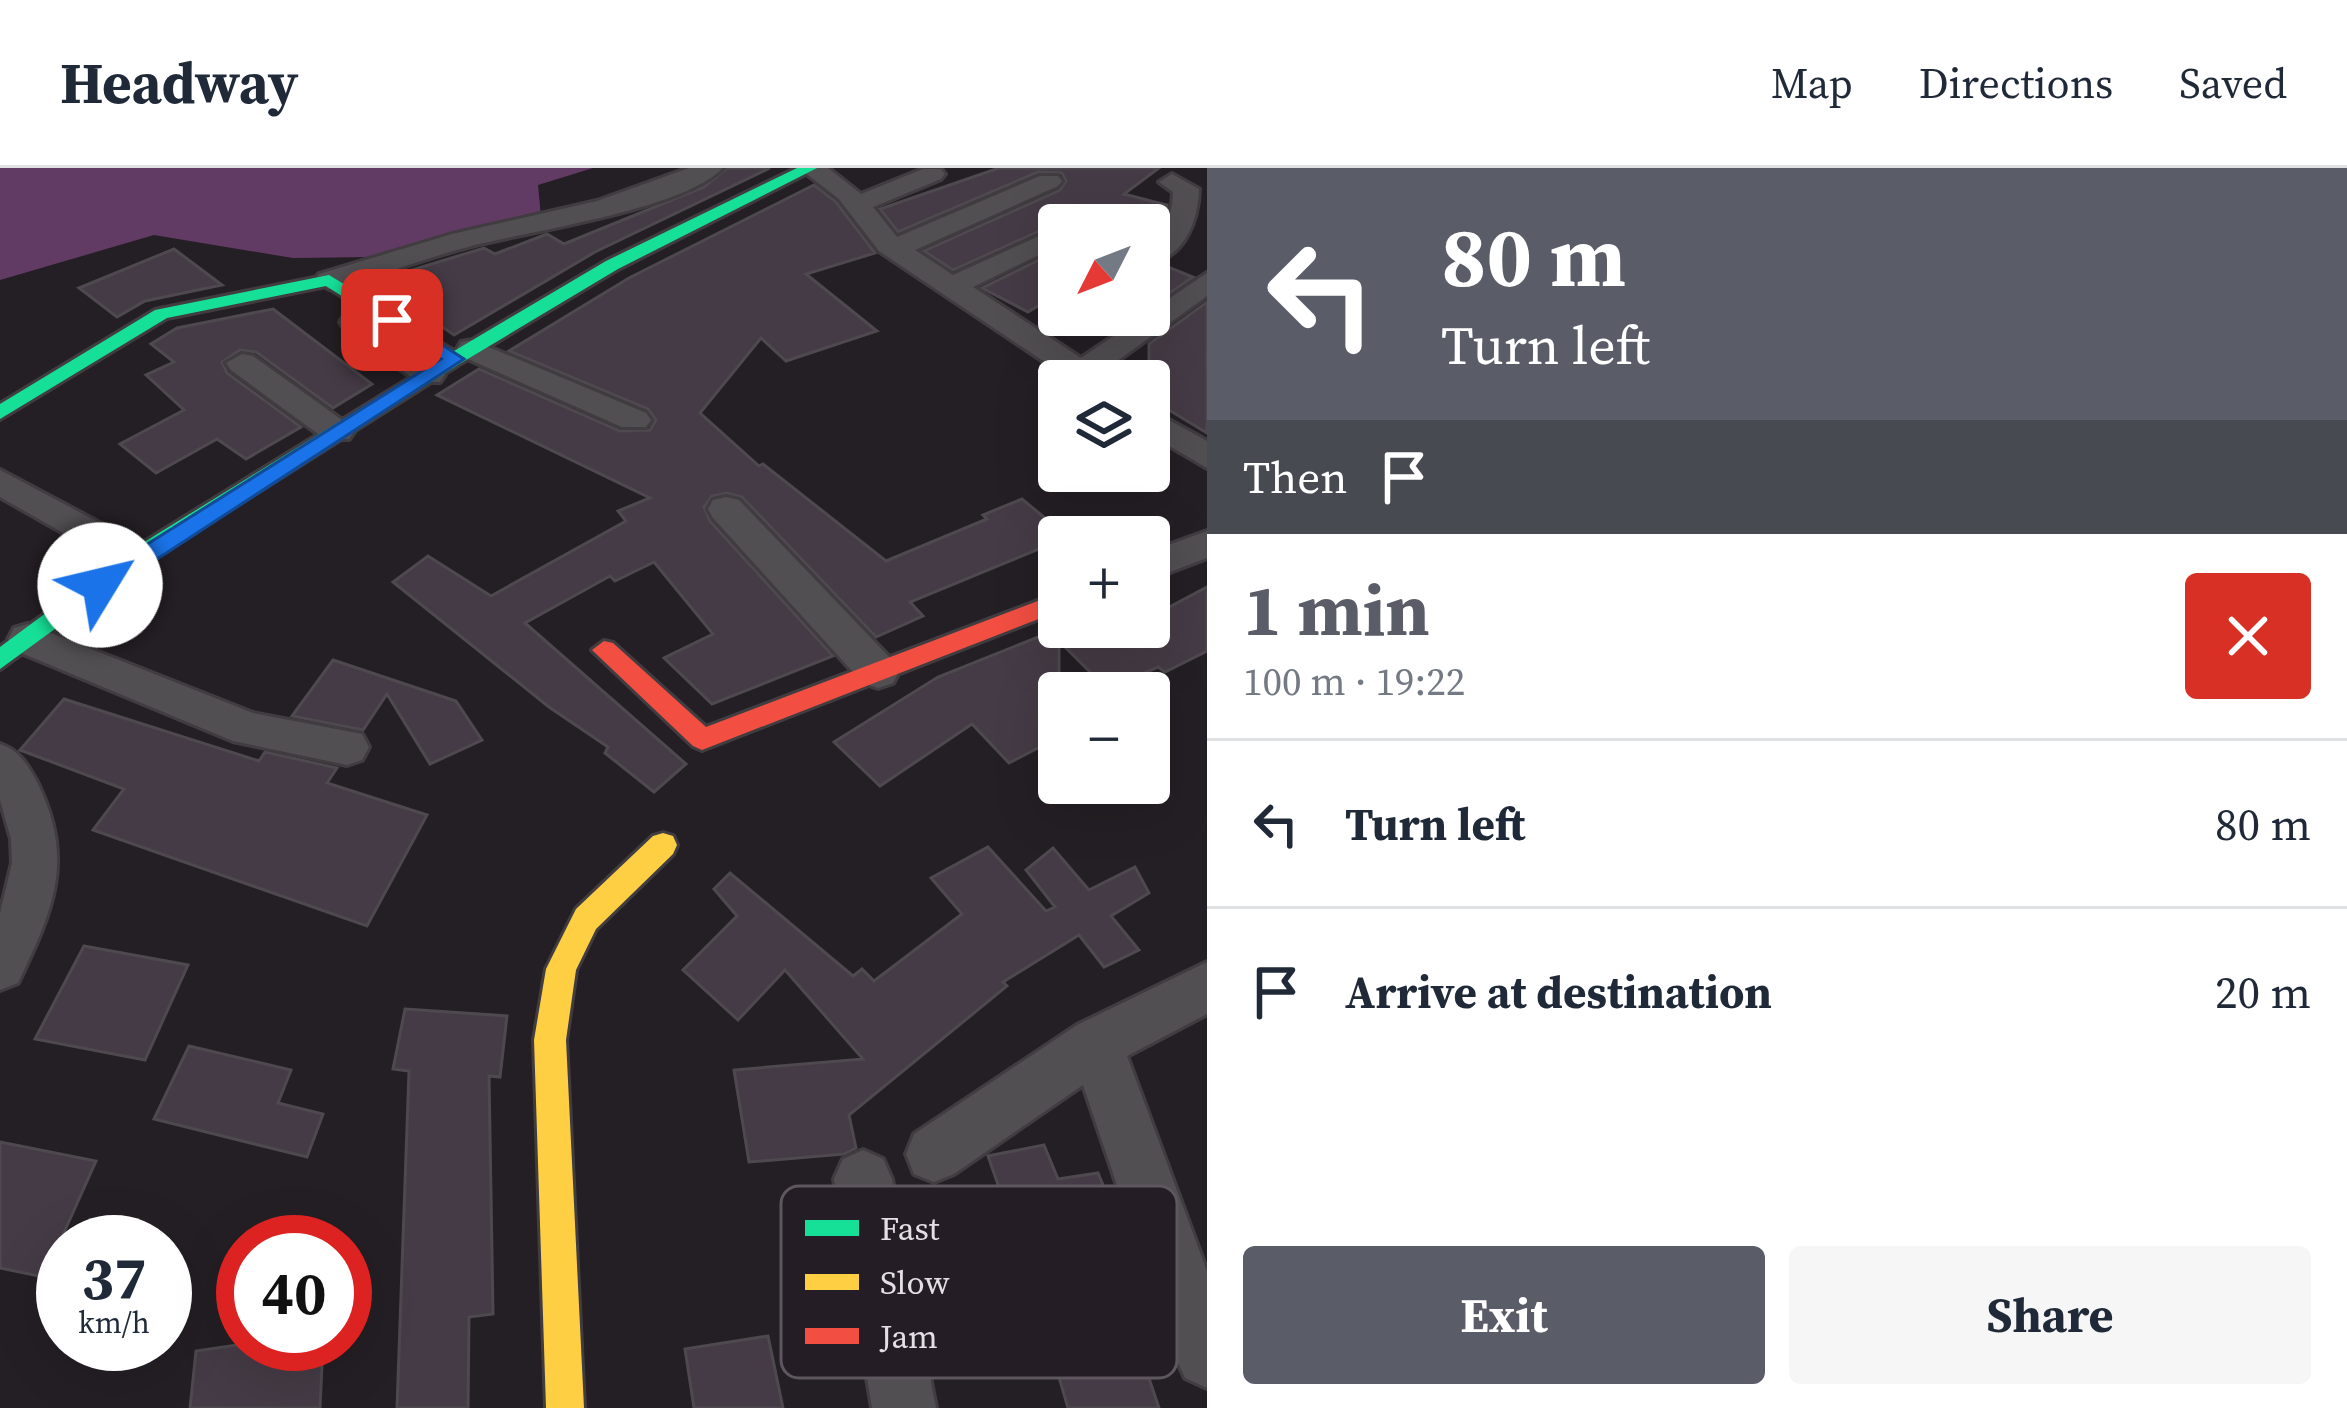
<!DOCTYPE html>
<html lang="en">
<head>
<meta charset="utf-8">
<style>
	body { margin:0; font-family:"Source Serif 4",serif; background:#f6f6f7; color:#1f2937; height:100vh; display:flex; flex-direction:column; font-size:45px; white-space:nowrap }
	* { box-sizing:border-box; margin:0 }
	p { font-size:39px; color:#747a83 }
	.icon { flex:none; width:66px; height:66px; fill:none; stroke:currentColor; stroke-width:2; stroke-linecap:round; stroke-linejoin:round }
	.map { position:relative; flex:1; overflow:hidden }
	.sheet { display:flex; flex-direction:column; background:#fff; width:1140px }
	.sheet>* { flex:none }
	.hud { background:#5a5d67; color:#fff; overflow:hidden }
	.needle { width:78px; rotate:228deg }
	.fabs { position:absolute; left:1038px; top:36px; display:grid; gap:24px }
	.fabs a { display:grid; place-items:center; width:132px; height:132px; border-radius:12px; background:#fff; box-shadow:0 12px 48px #0002; font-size:60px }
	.speed { position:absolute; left:36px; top:1047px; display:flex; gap:24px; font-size:60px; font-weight:700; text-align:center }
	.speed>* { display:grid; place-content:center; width:156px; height:156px; border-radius:50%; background:#fff; box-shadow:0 12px 48px #0002; line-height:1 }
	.speed small { font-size:30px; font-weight:400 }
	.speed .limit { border:18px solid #d22; background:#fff; color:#111 }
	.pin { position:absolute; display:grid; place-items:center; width:102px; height:102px; color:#fff; margin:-51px; border-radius:24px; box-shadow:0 6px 18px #0006 }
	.me { position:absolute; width:132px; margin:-66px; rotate:54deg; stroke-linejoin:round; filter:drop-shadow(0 0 9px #0008) }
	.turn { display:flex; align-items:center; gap:42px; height:252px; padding:0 36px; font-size:54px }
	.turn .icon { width:156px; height:156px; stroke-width:2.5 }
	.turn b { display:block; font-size:84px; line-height:102px }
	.then { display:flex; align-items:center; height:114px; padding:0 36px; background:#0003; gap:24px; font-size:45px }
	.round { display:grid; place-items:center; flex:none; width:126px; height:126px; border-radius:12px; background:#f6f6f7 }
	.headline { display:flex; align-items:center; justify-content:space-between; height:204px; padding:0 36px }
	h1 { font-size:72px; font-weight:700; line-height:90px; color:#5a5d67 }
	.cta { display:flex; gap:24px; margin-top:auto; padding:24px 36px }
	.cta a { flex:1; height:138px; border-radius:12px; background:#5a5d67; color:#fff; font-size:48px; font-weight:700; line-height:138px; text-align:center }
	.cta a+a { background:#f6f6f7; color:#1f2937 }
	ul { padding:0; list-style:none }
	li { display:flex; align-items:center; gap:36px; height:168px; padding:0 36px; border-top:3px solid #e0e1e3 }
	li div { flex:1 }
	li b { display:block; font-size:45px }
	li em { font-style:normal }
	header { display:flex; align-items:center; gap:72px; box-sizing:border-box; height:168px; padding:0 60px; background:#fff; border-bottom:3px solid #e0e1e3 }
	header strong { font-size:57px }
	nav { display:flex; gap:66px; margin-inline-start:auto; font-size:42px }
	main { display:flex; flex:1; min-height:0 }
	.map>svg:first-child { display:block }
	.forest { fill:#623b65 }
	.building { fill:#453b46; stroke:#4e494e; stroke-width:3 }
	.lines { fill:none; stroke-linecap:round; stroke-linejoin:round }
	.street-casing { stroke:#403c40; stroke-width:6 }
	.fast-casing { stroke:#403c40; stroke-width:6 }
	.slow-casing { stroke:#403c40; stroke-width:6 }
	.jam-casing { stroke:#403c40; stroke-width:6 }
	.street { fill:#524f53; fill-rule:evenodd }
	.fast { fill:#16e098; fill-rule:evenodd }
	.slow { fill:#ffcf43; fill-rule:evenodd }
	.jam { fill:#f24e42; fill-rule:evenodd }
	.route { fill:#1a73e8; stroke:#114b97; stroke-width:3 }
	.key { fill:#251d26; stroke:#5e575f; stroke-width:3 }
	.key-label { font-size:33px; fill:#e4dfe5 }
</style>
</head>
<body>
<header>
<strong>Headway</strong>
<nav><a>Map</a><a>Directions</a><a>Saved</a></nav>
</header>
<main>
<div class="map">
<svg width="1207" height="1240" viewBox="0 0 1207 1240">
	<rect width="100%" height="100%" fill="#241f24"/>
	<path class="forest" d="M 0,0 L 593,0 L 538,17 L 541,49 L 372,89 L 293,90 L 154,67 L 0,112 Z"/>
	<g class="building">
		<path d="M 727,0 L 770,0 L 595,84 L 454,167 L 376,113 L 484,80 L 495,86 L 547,66 L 564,76 L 704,19 Z"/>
		<path d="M 999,0 L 1159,0 L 1124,26 L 1167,37 L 1165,46 L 1160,57 L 1057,55 L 953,102 L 924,83 L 1060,22 L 1066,13 L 1062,5 L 1038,4 L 898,64 L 880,41 Z"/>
		<path d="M 814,17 L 836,34 L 875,85 L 806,106 L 877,163 L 786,193 L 761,170 L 700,245 L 759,298 L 763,296 L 886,393 L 987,351 L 983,347 L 1022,331 L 1068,369 L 910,434 L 923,448 L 876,469 L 742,329 L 727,325 L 712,328 L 704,339 L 710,353 L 833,488 L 712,536 L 664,490 L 713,466 L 654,394 L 615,413 L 610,408 L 525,455 L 686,596 L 654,624 L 605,585 L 608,579 L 549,539 L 393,414 L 428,388 L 491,428 L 626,353 L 618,343 L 650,330 L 437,227 L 479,201 L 620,263 L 650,262 L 656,252 L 648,241 L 509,183 L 629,110 Z"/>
		<path d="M 174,81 L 222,117 L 145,133 L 117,149 L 79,120 Z"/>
		<path d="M 1059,82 L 1059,125 L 1028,144 L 982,120 Z"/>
		<path d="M 1163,97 L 1193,109 L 1149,139 L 1149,101 Z"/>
		<path d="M 1207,134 L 1207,265 L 1149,230 L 1149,176 Z"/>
		<path d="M 273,141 L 372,216 L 333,240 L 256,184 L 240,182 L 222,194 L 227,205 L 301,259 L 246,291 L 217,271 L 156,305 L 120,276 L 184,242 L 146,207 L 174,194 L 151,176 L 177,160 Z"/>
		<path d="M 1207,419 L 1207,483 L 1165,504 L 1158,499 L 1107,521 L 1059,473 L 1059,569 L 1009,595 L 972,556 L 880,618 L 834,574 L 938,509 L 1063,459 L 1149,459 L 1149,450 Z"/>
		<path d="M 333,492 L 456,533 L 482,572 L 430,596 L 387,526 L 363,562 L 292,548 Z"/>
		<path d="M 64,531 L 259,593 L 265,584 L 337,600 L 327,615 L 427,647 L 367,758 L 93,662 L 124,621 L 20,582 Z"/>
		<path d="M 988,679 L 1046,743 L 1055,739 L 1026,702 L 1053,680 L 1089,722 L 1135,699 L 1149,725 L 1111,748 L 1139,782 L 1104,799 L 1079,767 L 1003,814 L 1007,818 L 849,947 L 856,980 L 844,986 L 749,994 L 734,902 L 863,891 L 785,802 L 738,852 L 683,802 L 737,748 L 714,721 L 730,705 L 853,808 L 862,801 L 874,813 L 962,746 L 931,710 Z"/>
		<path d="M 84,778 L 188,797 L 145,892 L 35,871 Z"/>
		<path d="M 405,841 L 507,848 L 500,909 L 489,908 L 493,1146 L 469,1149 L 468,1240 L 397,1240 L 409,903 L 393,901 Z"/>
		<path d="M 189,878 L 291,902 L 278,935 L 323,946 L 307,989 L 154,951 Z"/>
		<path d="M 0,974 L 96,993 L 44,1109 L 0,1100 Z"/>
		<path d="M 1044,977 L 1058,1011 L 1098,1005 L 1136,1097 L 1112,1100 L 1159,1240 L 1068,1240 L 1048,1171 L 929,1173 L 909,1061 L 1013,1060 L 988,988 Z"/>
		<path d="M 768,1168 L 783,1240 L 694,1240 L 685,1181 Z"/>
		<path d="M 244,1176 L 323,1176 L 320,1240 L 190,1240 L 196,1183 Z"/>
	</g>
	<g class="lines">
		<defs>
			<g id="street">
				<path d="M 689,0 L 723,0 C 681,43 525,63 464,80 C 419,92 375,110 329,121 L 315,112 L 319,106 L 452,66 L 597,33 Z"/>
				<path d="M 799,0 L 828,0 L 861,26 L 923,1 L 941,1 L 945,6 L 941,11 L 873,39 L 897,69 L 1040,8 L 1058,8 L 1062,13 L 1058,18 L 915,82 L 953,107 L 1059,59 L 1059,77 L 973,119 L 1081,190 L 1207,105 L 1207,128 L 1102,204 L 1110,213 L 1073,213 L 879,83 L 839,31 Z"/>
				<path d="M 1172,6 L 1199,21 C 1198,55 1184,88 1149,97 L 1149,77 C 1166,62 1172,47 1173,24 L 1159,14 Z"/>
				<path d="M 355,145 L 440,200 L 445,207 L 440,214 L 418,214 L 344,160 L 340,154 L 344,148 Z"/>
				<path d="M 472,172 L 646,245 L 651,252 L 646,259 L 622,259 L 461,188 L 457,181 L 461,174 Z"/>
				<path d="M 242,186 L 253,188 L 349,257 L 354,264 L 349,271 L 325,271 L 231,202 L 226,195 Z"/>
				<path d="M 1149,241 L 1207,273 L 1207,300 L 1149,266 Z"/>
				<path d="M 0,302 L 149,381 L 155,390 L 149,399 L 136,403 L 123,399 L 0,329 Z"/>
				<path d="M 726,329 L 739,332 L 893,493 L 899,504 L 893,515 L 878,520 L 863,515 L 713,350 L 708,341 L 713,332 Z"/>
				<path d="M 1207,363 L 1207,390 L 1149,412 L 1149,384 Z"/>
				<path d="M 28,456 L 253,545 L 362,566 L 369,579 L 362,592 L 347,597 L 233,573 L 14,482 L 8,471 L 14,460 Z"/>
				<path d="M 0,576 C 19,582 28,597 38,616 C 75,693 53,742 18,815 L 0,822 L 0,745 L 12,695 L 11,671 L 0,632 Z"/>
				<path d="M 1207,794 L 1207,846 L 1127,888 L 1207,1103 L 1207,1220 L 1185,1210 L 1175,1188 L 1083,917 L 954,1006 L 934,1014 L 914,1006 L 906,986 L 914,966 L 1077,857 Z"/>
				<path d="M 863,982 L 883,991 L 892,1011 L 936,1240 L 872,1240 L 834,1011 L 843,991 Z"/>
			</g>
			<path id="fast" d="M 797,0 L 817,0 L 618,101 L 461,195 L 144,396 L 0,501 L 0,479 L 128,384 L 441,191 L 326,118 L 167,150 L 0,251 L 0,236 L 155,142 L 329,107 L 454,183 L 606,93 Z"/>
			<path id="slow" d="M 663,665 L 673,668 L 677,677 L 673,686 L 596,761 L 576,802 L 566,872 L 584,1240 L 546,1240 L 534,872 L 546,801 L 576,741 L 653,668 Z"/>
			<path id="jam" d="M 1059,425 L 1059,443 L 702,582 L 693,578 L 592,482 L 604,473 L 613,475 L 706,559 Z"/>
		</defs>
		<use href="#street" class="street-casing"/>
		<use href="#fast" class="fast-casing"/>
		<use href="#slow" class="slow-casing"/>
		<use href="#jam" class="jam-casing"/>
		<use href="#street" class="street"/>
		<use href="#fast" class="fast"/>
		<use href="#slow" class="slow"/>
		<use href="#jam" class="jam"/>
	</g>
	<path class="route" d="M 385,148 L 398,148 L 464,191 L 108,423 L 92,423 L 92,411 L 441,191 L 385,155 Z"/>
	<rect x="781" y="1018" width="396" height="192" rx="18" class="key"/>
	<rect x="805" y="1052" width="54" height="16" fill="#16e098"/>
	<rect x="805" y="1106" width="54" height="16" fill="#ffcf43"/>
	<rect x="805" y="1160" width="54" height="16" fill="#f24e42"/>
	<g class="key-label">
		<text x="880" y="1072">Fast</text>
		<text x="880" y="1126">Slow</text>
		<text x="880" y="1180">Jam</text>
	</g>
</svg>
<div class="fabs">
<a><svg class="needle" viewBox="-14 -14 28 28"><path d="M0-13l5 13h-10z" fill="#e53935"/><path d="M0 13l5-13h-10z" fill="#747a83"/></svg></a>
<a><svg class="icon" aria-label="layers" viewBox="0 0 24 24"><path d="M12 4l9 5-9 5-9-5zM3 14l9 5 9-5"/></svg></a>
<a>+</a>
<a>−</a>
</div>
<div class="speed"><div>37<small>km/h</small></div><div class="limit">40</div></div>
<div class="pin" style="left:392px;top:152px;background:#d93025"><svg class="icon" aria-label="arrive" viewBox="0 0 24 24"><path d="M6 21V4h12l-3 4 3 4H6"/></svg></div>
<svg class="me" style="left:100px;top:417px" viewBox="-20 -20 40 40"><circle r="19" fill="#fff"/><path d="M0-13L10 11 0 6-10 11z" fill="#1a73e8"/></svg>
</div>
<section class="sheet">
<div class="hud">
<div class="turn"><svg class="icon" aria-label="left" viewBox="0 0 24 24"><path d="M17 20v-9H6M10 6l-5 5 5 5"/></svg><div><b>80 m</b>Turn left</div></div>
<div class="then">Then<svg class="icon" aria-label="arrive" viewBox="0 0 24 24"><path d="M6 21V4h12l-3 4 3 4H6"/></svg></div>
</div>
<div class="headline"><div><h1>1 min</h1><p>100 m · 19:22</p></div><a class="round" style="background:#d93025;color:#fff"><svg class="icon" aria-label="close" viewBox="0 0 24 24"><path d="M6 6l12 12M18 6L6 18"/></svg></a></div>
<ul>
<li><svg class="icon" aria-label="left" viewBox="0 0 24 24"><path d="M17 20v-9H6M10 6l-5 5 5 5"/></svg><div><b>Turn left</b></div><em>80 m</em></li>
<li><svg class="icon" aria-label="arrive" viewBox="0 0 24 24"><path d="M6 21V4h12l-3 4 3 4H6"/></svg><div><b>Arrive at destination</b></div><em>20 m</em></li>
</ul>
<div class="cta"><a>Exit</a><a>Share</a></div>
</section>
</main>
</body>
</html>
